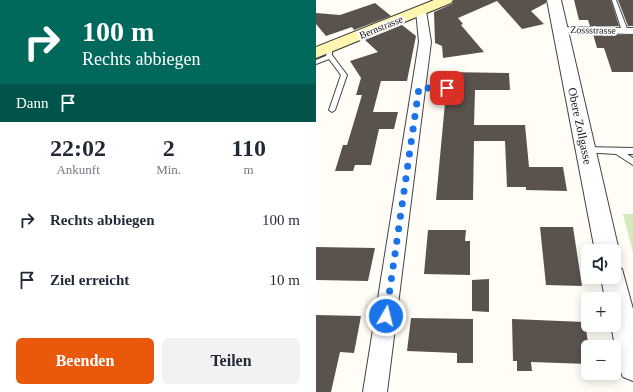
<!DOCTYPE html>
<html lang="de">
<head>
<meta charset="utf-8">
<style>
	body { margin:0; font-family:"Times New Roman",serif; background:#f2f2f3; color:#1f2937; height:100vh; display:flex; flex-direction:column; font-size:15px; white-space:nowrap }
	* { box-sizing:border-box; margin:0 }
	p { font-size:13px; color:#747a83 }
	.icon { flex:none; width:22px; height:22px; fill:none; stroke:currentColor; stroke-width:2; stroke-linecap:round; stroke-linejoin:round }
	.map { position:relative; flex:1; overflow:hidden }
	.details { display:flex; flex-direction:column; background:#fff; width:316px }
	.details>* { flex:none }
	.banner { background:#00695c; color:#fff; overflow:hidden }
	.controls { position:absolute; left:265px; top:244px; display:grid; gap:8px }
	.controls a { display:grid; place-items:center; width:40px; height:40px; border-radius:6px; background:#fff; box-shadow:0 2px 10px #0003; font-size:20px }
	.pin { position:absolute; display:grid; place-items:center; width:34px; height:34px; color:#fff; margin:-17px; border-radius:8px; box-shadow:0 2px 6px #0006 }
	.me { position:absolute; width:44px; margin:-22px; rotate:8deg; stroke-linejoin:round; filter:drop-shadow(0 0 3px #0008) }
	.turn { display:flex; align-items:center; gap:14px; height:84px; padding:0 16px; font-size:18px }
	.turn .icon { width:52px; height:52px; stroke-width:2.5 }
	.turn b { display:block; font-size:28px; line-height:34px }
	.then { display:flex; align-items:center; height:38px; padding:0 16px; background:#0003; gap:8px; font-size:15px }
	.eta { display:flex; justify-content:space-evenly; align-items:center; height:68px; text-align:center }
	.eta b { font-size:24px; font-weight:600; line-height:28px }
	.button { display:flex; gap:8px; margin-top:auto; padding:8px 16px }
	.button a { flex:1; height:46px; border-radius:6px; background:#ea580c; color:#fff; font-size:16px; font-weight:600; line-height:46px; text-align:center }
	.button a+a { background:#f2f2f3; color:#1f2937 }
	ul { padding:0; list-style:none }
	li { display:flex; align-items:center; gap:12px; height:60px; padding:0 16px }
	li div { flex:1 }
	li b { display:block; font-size:15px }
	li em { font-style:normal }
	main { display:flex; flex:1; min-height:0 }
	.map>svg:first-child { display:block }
	.green { fill:#d5ebbd }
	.building { fill:#5a524d }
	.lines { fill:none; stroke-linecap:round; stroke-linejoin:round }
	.service-casing { stroke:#444; stroke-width:2 }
	.minor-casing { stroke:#444; stroke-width:2 }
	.tertiary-casing { stroke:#444; stroke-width:2 }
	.secondary-casing { stroke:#333; stroke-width:2 }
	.service { fill:#fff; fill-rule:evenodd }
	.minor { fill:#fff; fill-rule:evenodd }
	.tertiary { fill:#fff; fill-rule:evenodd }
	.secondary { fill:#fff6b0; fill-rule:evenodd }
	.route { stroke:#1a73e8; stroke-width:7; stroke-dasharray:0 12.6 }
	.labels { text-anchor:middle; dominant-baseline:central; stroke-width:4; stroke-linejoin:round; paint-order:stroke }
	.far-street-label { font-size:10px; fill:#111; stroke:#fff }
	.street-label { font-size:12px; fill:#111; stroke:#fff }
</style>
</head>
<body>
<main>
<section class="details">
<div class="banner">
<div class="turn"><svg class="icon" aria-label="right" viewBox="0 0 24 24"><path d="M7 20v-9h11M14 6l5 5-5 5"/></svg><div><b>100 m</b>Rechts abbiegen</div></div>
<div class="then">Dann<svg class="icon" aria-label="arrive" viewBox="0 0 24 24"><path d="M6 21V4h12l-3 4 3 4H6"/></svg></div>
</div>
<div class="eta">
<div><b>22:02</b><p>Ankunft</p></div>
<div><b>2</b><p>Min.</p></div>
<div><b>110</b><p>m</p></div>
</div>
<ul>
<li><svg class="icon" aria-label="right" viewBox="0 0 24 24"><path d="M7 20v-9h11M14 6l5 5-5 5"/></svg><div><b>Rechts abbiegen</b></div><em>100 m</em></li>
<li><svg class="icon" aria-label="arrive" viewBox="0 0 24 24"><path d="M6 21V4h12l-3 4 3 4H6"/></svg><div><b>Ziel erreicht</b></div><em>10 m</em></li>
</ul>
<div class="button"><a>Beenden</a><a>Teilen</a></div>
</section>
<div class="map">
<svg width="317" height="392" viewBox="0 0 317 392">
	<rect width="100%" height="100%" fill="#fffdf5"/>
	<path class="green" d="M 307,214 L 317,214 L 317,253 Z"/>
	<g class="building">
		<path d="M 138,0 L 230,0 L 230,3 L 215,11 L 228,24 L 206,29 L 181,1 L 142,18 L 147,24 L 145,25 L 168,52 L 127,58 L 126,46 L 119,43 L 118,12 L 136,4 Z"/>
		<path d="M 258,0 L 295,0 L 303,26 L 274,26 L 272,20 L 263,20 Z"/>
		<path d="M 302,0 L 317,0 L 317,26 L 312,26 Z"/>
		<path d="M 59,3 L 75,16 L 38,30 L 36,27 L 10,36 L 0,24 L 0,13 L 24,15 Z"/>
		<path d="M 86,25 L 100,36 L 91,81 L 65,81 L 57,112 L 82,112 L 78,129 L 63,129 L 55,165 L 39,165 L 37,171 L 19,171 L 27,145 L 31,145 L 46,95 L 40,95 L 45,78 L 34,61 L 62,52 L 49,40 Z"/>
		<path d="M 277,34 L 317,35 L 317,72 L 296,72 L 288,48 L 281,48 Z"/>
		<path d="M 129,72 L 193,73 L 194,90 L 159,90 L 158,125 L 209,125 L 213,167 L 247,167 L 251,191 L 210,190 L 210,187 L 191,187 L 189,141 L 158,141 L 157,200 L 120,200 L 130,92 L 145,92 L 149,89 L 145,86 L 130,85 Z"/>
		<path d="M 224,227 L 257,227 L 266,286 L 230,285 Z"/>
		<path d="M 112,230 L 150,230 L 149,241 L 154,241 L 154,275 L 108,274 Z"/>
		<path d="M 0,247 L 59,248 L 52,281 L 0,280 Z"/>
		<path d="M 173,279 L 173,312 L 156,311 L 156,280 Z"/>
		<path d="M 0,315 L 45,316 L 38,353 L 24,352 L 15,392 L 0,392 Z"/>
		<path d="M 95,318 L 157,319 L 157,363 L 141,363 L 141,353 L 91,351 Z"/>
		<path d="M 196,319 L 269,322 L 272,343 L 272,364 L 215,362 L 216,371 L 201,371 L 201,361 L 197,361 Z"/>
	</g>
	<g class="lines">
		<defs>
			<g id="service">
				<path d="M 296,0 L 300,0 L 312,31 L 311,32 L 306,31 Z"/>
				<path d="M 14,50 L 16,51 L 16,55 L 31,75 L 19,110 L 16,112 L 13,110 L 25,75 L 13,59 L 0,64 L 0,60 L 10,56 L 11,52 Z"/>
				<path d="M 103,86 L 145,87 L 148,89 L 145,91 L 101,89 L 100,88 Z"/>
				<path d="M 270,147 L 317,148 L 317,154 L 311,154 L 317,158 L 317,165 L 300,154 L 267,152 L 266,150 Z"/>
			</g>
			<g id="minor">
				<path d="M 105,8 L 110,11 L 115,42 L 71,392 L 47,392 L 103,42 L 100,11 Z"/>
				<path d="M 244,27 L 317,28 L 317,34 L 240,32 L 238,30 L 240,28 Z"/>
			</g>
			<g id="tertiary">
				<path d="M 231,0 L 245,0 L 303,251 L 298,259 L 298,251 L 279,251 Z"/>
				<path d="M 298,266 L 306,269 L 317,309 L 317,381 L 307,377 L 303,367 L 295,325 L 298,325 L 298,299 L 289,299 L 285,277 L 298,277 Z"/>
			</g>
			<path id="secondary" d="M 118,0 L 137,0 L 135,3 L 0,58 L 0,47 Z"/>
		</defs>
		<use href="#service" class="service-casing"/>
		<use href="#minor" class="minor-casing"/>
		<use href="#tertiary" class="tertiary-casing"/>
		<use href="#secondary" class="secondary-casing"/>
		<use href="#service" class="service"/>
		<use href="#minor" class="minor"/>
		<use href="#tertiary" class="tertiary"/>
		<use href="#secondary" class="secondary"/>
	</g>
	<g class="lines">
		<path class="route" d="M 70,316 L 103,88 L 131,88"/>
	</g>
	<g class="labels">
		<g class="far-street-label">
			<text transform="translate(65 27) rotate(-22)">Bernstrasse</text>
			<text transform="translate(277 30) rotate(1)">Zossstrasse</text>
		</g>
		<g class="street-label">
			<text transform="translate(264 126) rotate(78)">Obere Zollgasse</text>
		</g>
	</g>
</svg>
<div class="controls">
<a><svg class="icon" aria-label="sound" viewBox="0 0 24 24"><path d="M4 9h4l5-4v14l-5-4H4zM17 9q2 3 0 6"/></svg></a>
<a>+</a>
<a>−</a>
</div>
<div class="pin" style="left:131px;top:88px;background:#d93025"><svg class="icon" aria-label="arrive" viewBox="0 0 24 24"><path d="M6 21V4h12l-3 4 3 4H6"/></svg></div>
<svg class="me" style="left:70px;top:316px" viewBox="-20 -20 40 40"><circle r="17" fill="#1a73e8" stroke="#fff" stroke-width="3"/><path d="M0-11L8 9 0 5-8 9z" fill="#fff"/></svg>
</div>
</main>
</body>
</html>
